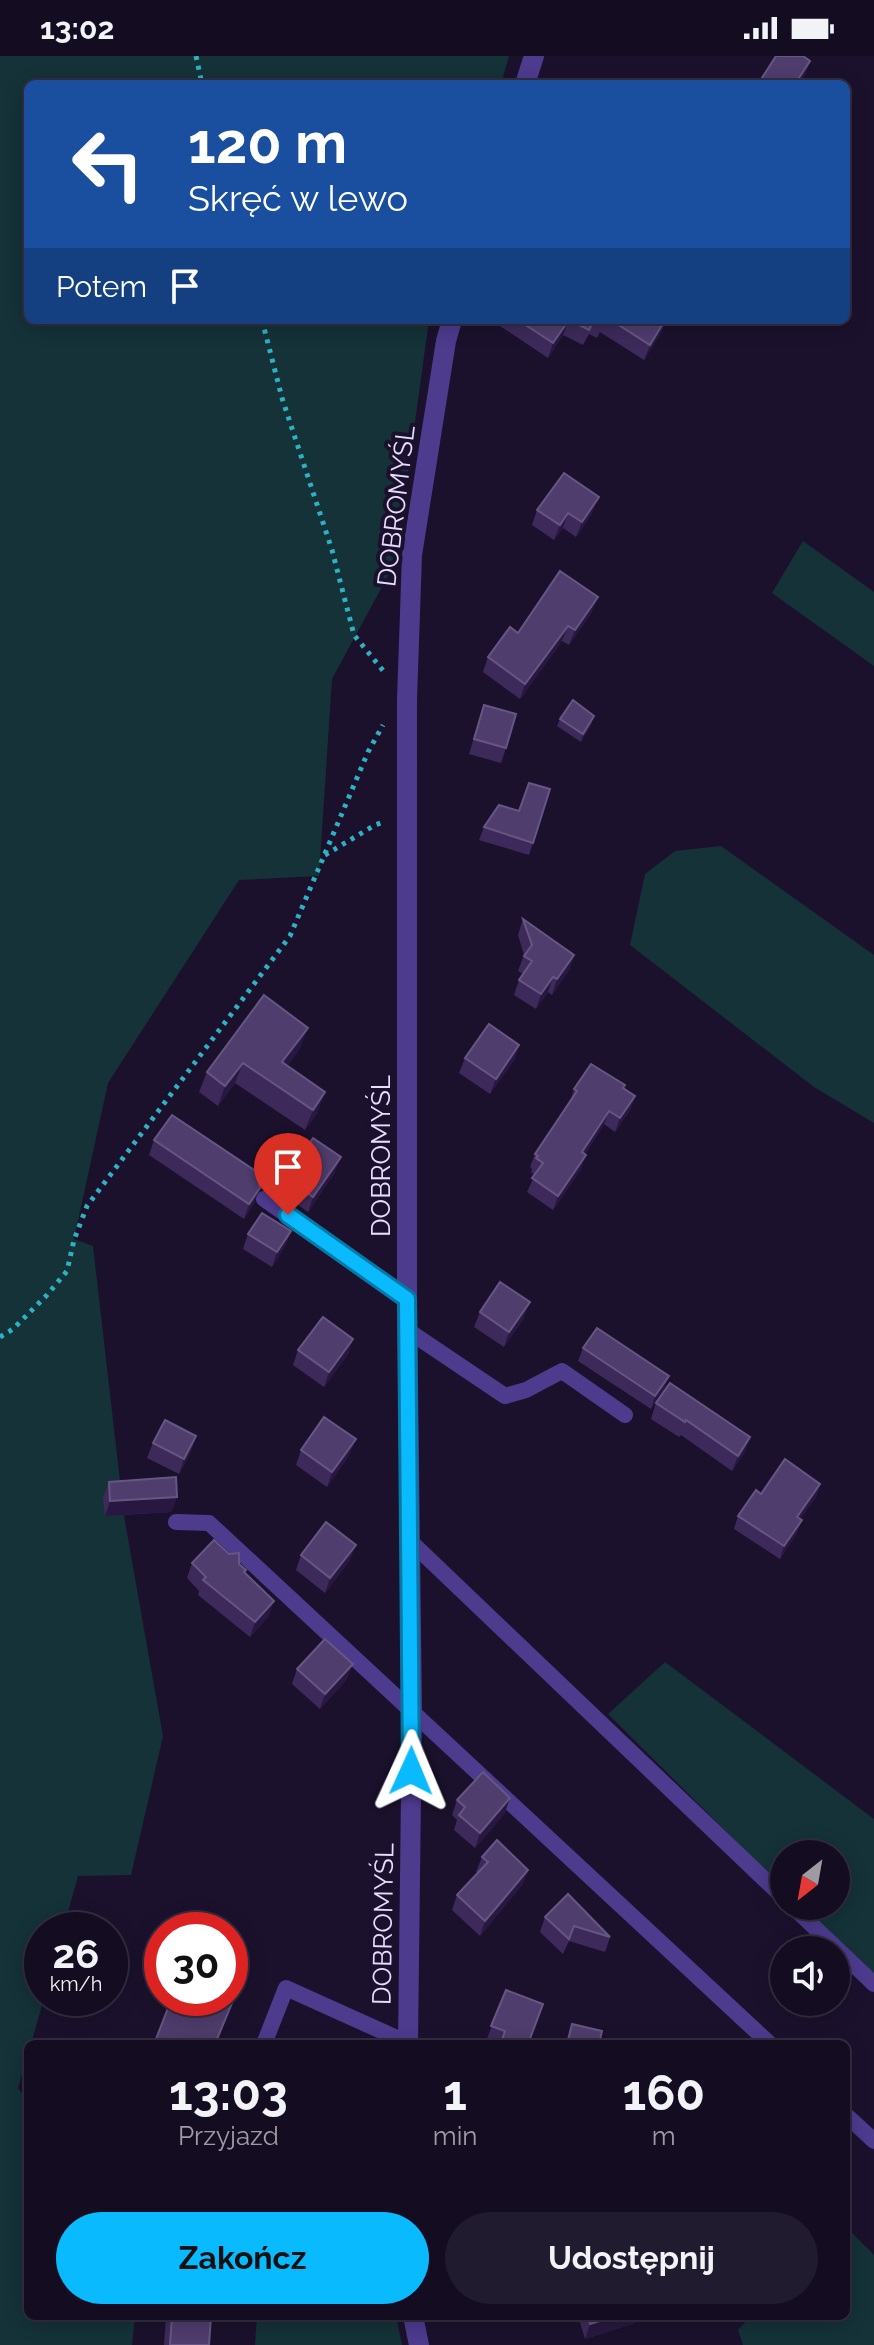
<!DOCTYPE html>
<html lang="pl">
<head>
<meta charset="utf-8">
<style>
	body { margin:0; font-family:Raleway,sans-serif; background:#211b2f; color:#f1f3f6; height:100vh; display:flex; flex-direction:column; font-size:30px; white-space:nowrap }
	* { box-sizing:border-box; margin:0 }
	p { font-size:26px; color:#9d9ca5 }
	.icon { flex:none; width:44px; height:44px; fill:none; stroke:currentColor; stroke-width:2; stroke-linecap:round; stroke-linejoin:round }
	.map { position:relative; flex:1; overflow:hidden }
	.drawer { position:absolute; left:24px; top:1984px; width:826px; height:280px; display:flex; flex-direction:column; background:#140d22; border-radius:12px; box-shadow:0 4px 20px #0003,0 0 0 2px #332d40 }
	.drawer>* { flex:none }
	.guide { position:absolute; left:24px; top:24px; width:826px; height:244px; border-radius:12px; box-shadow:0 4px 20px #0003,0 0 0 2px #332d40; background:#1a4fa0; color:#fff; overflow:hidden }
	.needle { width:52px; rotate:211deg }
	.controls { position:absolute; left:770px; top:1784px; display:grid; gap:16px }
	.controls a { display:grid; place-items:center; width:80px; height:80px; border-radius:50%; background:#140d22; box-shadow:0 4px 20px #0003,0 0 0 2px #332d40; font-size:40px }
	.speed { position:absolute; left:24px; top:1856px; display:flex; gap:16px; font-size:40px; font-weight:700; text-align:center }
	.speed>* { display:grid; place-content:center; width:104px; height:104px; border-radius:50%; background:#140d22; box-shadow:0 4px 20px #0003,0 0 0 2px #332d40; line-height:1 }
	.speed small { font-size:20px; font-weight:400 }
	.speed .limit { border:12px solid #d22; background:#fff; color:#111 }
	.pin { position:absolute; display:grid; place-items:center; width:68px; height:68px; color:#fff; margin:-82px -34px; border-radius:50% 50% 50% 0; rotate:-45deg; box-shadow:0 0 8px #0007 }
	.pin .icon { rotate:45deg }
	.me { position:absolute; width:88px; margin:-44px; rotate:1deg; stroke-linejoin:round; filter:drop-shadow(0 0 6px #0008) }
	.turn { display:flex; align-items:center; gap:28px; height:168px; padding:0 32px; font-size:36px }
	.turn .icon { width:104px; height:104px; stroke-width:2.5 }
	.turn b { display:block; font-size:56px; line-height:68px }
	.then { display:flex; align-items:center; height:76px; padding:0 32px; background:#0003; gap:16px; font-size:30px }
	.eta { display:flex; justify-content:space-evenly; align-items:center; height:136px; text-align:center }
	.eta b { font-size:48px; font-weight:700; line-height:56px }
	.primary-button { display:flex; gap:16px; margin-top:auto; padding:16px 32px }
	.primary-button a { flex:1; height:92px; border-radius:48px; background:#09baff; color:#111; font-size:32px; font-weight:700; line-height:92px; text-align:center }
	.primary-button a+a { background:#211b2f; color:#f1f3f6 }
	.status { display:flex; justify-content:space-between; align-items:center; height:56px; padding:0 40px; background:#140d22; direction:ltr }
	.status svg { height:22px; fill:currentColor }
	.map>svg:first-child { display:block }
	.green { fill:#143238 }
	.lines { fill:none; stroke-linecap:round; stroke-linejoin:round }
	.path { stroke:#2db1c3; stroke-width:5; stroke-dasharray:4 6; stroke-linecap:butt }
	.lane { stroke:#4d3b8e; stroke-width:16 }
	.street { stroke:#4d3b8e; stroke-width:20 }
	.wall { fill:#3d2a5b }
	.shaded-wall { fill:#281841 }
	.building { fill:#4f3d6d; stroke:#675684; stroke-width:2 }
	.route-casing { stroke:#0679a6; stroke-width:20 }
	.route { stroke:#09baff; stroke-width:14 }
	.labels { text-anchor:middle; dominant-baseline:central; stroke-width:8; stroke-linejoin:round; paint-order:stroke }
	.street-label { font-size:26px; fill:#e7ddff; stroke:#1b112d }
</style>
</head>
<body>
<div class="status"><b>13:02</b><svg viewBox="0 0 49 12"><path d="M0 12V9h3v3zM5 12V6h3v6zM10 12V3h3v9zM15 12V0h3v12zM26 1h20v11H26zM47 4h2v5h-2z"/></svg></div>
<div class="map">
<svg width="874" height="2289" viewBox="0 0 874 2289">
	<rect width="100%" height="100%" fill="#1b112d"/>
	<g class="green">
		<path d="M 0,0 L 509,0 L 501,28 L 28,28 L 28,264 L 429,264 L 396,505 L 332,623 L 319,820 L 239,824 L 108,1027 L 74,1183 L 93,1190 L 124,1460 L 163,1680 L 131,1819 L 78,1820 L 63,1874 L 42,1874 L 44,1942 L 31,1988 L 28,1988 L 28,1998 L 18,2032 L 28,2046 L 28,2260 L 135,2260 L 132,2289 L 0,2289 Z"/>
		<path d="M 803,485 L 874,536 L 874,610 L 772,537 Z"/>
		<path d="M 721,790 L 874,899 L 874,1067 L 814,1031 L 630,889 L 645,818 L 675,795 Z"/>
		<path d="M 665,1606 L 874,1763 L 874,1922 L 801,1850 L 836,1850 L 836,1798 L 784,1798 L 784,1833 L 608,1658 Z"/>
		<path d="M 846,2171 L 874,2199 L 874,2289 L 743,2289 L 738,2274 L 751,2260 L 846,2260 Z"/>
		<path d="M 257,2260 L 396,2260 L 402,2289 L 255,2289 Z"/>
	</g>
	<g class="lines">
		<g class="path">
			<path d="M 196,0 L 202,28"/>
			<path d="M 262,264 L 282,342 L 332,494 L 354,579 L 385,617"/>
			<path d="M 325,799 L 375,769 L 386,765"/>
			<path d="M 0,1281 L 13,1273 L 47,1239 L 67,1215 L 74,1184 L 87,1150 L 290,880 L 368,696 L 383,669"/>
		</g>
		<g class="lane">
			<path d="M 264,1143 L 407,1243"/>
			<path d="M 407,1274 L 505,1340 L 526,1334 L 562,1315 L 625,1359"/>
			<path d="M 176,1466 L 209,1467 L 770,1988"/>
			<path d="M 410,1485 L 784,1842"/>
			<path d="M 792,1850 L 874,1928"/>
			<path d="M 264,1988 L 286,1932 L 408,1987"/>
			<path d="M 846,2059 L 874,2085"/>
		</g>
		<g class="street">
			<path d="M 525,28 L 534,0"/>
			<path d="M 408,1988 L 412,1654 L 407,1243 L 407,643 L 412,499 L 446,285 L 452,264"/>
			<path d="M 413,2260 L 419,2289"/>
		</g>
	</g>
	<g class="wall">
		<path d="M 491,264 L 666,264 L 662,275 L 644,304 L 600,276 L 597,282 L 589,278 L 583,289 L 563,279 L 548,302 Z"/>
		<path d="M 537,454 L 593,456 L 576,481 L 563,472 L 554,484 L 532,469 Z"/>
		<path d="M 592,556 L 569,589 L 562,585 L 520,643 L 483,616 L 488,601 L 518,577 Z"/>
		<path d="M 484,649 L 506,692 L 501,707 L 469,698 Z"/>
		<path d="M 560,663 L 592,667 L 581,686 L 557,670 Z"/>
		<path d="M 519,755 L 533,787 L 529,799 L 479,784 L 484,771 Z"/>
		<path d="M 523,863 L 574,899 L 569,914 L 552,939 L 548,936 L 536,953 L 514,939 L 519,924 L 523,918 L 518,915 L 524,899 L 518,879 Z"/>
		<path d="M 519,989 L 514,1004 L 490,1038 L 459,1017 L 465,1002 Z"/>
		<path d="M 300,992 L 287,1010 L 318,1056 L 305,1074 L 235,1027 L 218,1050 L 199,1036 L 207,1016 Z"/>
		<path d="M 624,1032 L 635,1040 L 630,1054 L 615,1076 L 604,1068 L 585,1098 L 581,1113 L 553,1154 L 527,1136 L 535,1119 L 531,1116 L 532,1113 L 530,1111 L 535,1098 L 570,1046 L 574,1033 Z"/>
		<path d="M 154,1084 L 263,1120 L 254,1147 L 244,1163 L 149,1099 Z"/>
		<path d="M 335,1116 L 308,1156 L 280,1136 L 285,1120 Z"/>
		<path d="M 291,1175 L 285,1190 L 272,1211 L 243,1193 L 248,1178 Z"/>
		<path d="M 480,1256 L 524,1262 L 504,1291 L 474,1271 Z"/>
		<path d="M 353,1283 L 348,1298 L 324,1331 L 293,1309 L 298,1294 Z"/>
		<path d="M 583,1292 L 669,1320 L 664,1333 L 651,1353 L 578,1305 Z"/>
		<path d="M 656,1347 L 745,1396 L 732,1415 L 681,1379 L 679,1381 L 651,1363 Z"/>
		<path d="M 196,1380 L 191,1395 L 179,1418 L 147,1402 L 153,1387 Z"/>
		<path d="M 301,1394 L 350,1398 L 327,1431 L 296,1409 Z"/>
		<path d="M 109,1426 L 177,1441 L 171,1456 L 105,1460 L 103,1441 Z"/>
		<path d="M 820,1428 L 816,1441 L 800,1463 L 797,1477 L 780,1503 L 734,1473 L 738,1460 L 761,1438 Z"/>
		<path d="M 301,1499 L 350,1504 L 325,1537 L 296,1514 Z"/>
		<path d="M 192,1507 L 239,1508 L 269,1560 L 250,1581 L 198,1539 L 199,1535 L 187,1522 Z"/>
		<path d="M 297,1613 L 347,1623 L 320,1653 L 292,1628 Z"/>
		<path d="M 457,1744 L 505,1757 L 475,1792 L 454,1774 L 457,1764 L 452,1759 Z"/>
		<path d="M 482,1801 L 528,1814 L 522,1829 L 480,1880 L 452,1854 L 457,1839 L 478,1817 L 476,1816 Z"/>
		<path d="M 545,1861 L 610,1881 L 605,1896 L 569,1885 L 563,1898 L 540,1876 Z"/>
		<path d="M 506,1934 L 528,1988 L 494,1988 L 486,1985 Z"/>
		<path d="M 166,2260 L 211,2260 L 209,2289 L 164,2289 Z"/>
		<path d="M 578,2260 L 638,2260 L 635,2267 L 585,2283 Z"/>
	</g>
	<g class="shaded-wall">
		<path d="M 810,5 L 805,20 L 799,28 L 795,28 Z"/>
		<path d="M 569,264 L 563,279 L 548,302 L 553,287 Z"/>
		<path d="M 665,264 L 662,275 L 644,304 L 650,289 Z"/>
		<path d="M 599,441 L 593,456 L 576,481 L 582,466 Z"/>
		<path d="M 568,457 L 563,472 L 554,484 L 560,469 Z"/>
		<path d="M 598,541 L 592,556 L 569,589 L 575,574 Z"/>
		<path d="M 568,570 L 562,585 L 520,643 L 525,628 Z"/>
		<path d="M 594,660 L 592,667 L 581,686 L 583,678 Z"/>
		<path d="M 574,899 L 569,914 L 552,939 L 557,923 Z"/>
		<path d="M 553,921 L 548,936 L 536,953 L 541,938 Z"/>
		<path d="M 308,972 L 300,992 L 275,1027 L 282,1006 Z"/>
		<path d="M 519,989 L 514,1004 L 490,1038 L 496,1023 Z"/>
		<path d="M 243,1007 L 235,1027 L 218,1050 L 225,1030 Z"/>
		<path d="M 325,1036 L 318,1056 L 305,1074 L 313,1054 Z"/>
		<path d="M 635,1040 L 630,1054 L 615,1076 L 620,1062 Z"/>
		<path d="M 609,1055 L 604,1068 L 577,1110 L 582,1096 Z"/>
		<path d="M 586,1099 L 581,1113 L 553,1154 L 558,1140 Z"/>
		<path d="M 341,1101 L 335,1116 L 308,1156 L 313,1141 Z"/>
		<path d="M 260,1132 L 254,1147 L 244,1163 L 249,1148 Z"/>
		<path d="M 291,1175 L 285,1190 L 272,1211 L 277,1196 Z"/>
		<path d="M 530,1246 L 524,1262 L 504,1291 L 509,1276 Z"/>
		<path d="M 353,1283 L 348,1298 L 324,1331 L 329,1316 Z"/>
		<path d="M 669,1320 L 664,1333 L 651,1353 L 655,1340 Z"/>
		<path d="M 196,1380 L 191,1395 L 179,1418 L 184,1403 Z"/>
		<path d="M 750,1381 L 745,1396 L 732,1415 L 738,1400 Z"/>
		<path d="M 356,1383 L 350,1398 L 327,1431 L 332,1416 Z"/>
		<path d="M 820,1428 L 816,1441 L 793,1474 L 797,1461 Z"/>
		<path d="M 177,1441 L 171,1456 L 105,1460 L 110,1445 Z"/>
		<path d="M 802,1464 L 797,1477 L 780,1503 L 784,1490 Z"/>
		<path d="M 356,1489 L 350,1504 L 325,1537 L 330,1522 Z"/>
		<path d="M 274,1545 L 269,1560 L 250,1581 L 255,1566 Z"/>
		<path d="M 353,1608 L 347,1623 L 320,1653 L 325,1638 Z"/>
		<path d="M 510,1742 L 505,1757 L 475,1792 L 480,1777 Z"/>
		<path d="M 528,1814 L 522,1829 L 480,1880 L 485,1865 Z"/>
		<path d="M 249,1906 L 239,1933 L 216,1988 L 215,1988 Z"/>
		<path d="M 616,2260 L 638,2260 L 635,2267 L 585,2283 L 590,2268 Z"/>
	</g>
	<g class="building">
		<path d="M 776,0 L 803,0 L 810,5 L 795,28 L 758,28 Z"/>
		<path d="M 518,264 L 594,264 L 589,274 L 569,264 L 553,287 Z"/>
		<path d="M 611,264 L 665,264 L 650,289 Z"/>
		<path d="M 564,417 L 599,441 L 582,466 L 568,457 L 560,469 L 537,454 Z"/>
		<path d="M 560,515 L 598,541 L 575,574 L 568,570 L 525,628 L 488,601 L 510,571 L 518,577 Z"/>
		<path d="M 573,644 L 594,660 L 583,678 L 560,663 Z"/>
		<path d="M 484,649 L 516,658 L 506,692 L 474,683 Z"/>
		<path d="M 529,727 L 550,733 L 533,787 L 484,771 L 499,749 L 519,755 Z"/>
		<path d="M 523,863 L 574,899 L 557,923 L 553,921 L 541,938 L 519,924 L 532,905 L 524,900 L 532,889 Z"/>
		<path d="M 264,939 L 308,972 L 282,1006 L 325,1036 L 313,1054 L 243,1007 L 225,1030 L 207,1016 Z"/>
		<path d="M 489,968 L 519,989 L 496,1023 L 465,1002 Z"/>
		<path d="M 591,1008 L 625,1029 L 623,1032 L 635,1040 L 620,1062 L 609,1055 L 582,1096 L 586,1099 L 558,1140 L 532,1122 L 543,1107 L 536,1102 L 538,1100 L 535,1098 L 577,1035 L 574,1033 Z"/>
		<path d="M 172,1059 L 263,1120 L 259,1126 L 260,1132 L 249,1148 L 154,1084 Z"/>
		<path d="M 313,1082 L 341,1101 L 313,1141 L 285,1120 Z"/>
		<path d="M 262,1157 L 291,1175 L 277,1196 L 248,1178 Z"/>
		<path d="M 500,1226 L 530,1246 L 509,1276 L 480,1256 Z"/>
		<path d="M 323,1261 L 353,1283 L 329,1316 L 298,1294 Z"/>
		<path d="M 597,1272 L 669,1320 L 655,1340 L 583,1292 Z"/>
		<path d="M 670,1327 L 750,1381 L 738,1400 L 686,1364 L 685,1366 L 656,1347 Z"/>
		<path d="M 324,1361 L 356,1383 L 332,1416 L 301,1394 Z"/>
		<path d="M 165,1364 L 196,1380 L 184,1403 L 153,1387 Z"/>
		<path d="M 785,1403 L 820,1428 L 797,1461 L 802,1464 L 784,1490 L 738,1460 L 756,1434 L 761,1438 Z"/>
		<path d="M 176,1421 L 177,1441 L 110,1445 L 109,1426 Z"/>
		<path d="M 326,1466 L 356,1489 L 330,1522 L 301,1499 Z"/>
		<path d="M 214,1484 L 229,1498 L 239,1497 L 239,1508 L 246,1514 L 244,1516 L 274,1545 L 255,1566 L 203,1524 L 206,1521 L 192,1507 Z"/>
		<path d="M 325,1583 L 353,1608 L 325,1638 L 297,1613 Z"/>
		<path d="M 483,1716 L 510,1742 L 480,1777 L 459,1759 L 465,1751 L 457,1744 Z"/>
		<path d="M 497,1784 L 528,1814 L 485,1865 L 457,1839 L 488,1806 L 482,1801 Z"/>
		<path d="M 568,1838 L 610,1881 L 574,1870 L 569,1883 L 545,1861 Z"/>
		<path d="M 230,1898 L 249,1906 L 215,1988 L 154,1988 L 172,1942 L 230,1942 Z"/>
		<path d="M 506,1934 L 543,1948 L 528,1988 L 513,1988 L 502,1984 L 505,1975 L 491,1970 Z"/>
		<path d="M 572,1968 L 602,1975 L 599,1988 L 567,1988 Z"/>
		<path d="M 172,2260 L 211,2260 L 209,2289 L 170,2289 Z"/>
		<path d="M 588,2260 L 616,2260 L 590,2268 Z"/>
	</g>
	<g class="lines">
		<defs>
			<path id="route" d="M 288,1159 L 407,1243 L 411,1715"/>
		</defs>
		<use href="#route" class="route-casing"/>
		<use href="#route" class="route"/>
	</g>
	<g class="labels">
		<g class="street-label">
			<text transform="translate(396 450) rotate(-83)">DOBROMYŚL</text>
			<text transform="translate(381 1100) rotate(-90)">DOBROMYŚL</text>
			<text transform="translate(383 1868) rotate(-89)">DOBROMYŚL</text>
		</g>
	</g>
</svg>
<div class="controls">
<a><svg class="needle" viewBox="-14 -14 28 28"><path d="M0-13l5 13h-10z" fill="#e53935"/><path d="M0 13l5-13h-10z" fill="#9d9ca5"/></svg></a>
<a><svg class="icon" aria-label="sound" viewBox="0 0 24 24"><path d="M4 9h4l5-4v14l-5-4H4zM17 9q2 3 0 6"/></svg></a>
</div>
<div class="speed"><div>26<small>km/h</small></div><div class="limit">30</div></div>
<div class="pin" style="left:288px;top:1159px;background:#d93025"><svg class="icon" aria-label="arrive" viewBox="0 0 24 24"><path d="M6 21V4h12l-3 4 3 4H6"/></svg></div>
<svg class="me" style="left:411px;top:1715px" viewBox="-20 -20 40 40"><path d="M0-17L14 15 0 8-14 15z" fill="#09baff" stroke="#fff" stroke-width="4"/></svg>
<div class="guide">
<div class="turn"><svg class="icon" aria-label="left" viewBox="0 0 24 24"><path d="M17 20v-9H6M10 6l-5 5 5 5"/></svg><div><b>120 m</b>Skręć w lewo</div></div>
<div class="then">Potem<svg class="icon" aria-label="arrive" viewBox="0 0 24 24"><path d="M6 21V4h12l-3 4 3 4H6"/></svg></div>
</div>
<section class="drawer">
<div class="eta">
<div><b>13:03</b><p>Przyjazd</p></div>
<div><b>1</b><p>min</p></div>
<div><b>160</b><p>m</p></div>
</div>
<div class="primary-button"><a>Zakończ</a><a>Udostępnij</a></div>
</section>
</div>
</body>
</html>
